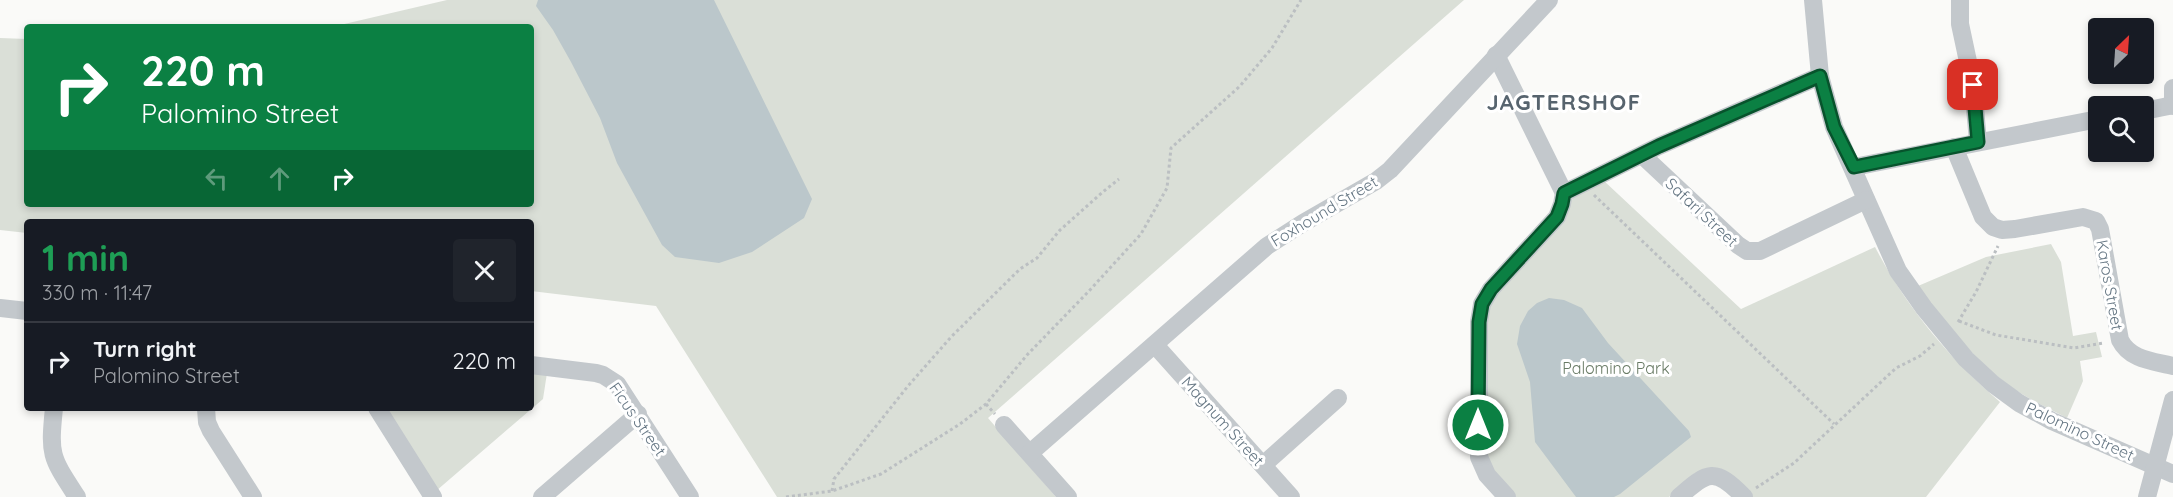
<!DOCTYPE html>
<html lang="en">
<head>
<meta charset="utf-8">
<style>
	body { margin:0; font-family:Quicksand,sans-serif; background:#20242c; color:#f1f3f6; height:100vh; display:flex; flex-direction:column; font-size:22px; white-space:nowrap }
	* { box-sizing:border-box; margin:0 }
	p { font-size:20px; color:#9ea1a6 }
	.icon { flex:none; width:33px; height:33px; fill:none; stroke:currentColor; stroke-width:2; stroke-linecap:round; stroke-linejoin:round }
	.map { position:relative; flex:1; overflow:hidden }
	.sheet { position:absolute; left:24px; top:219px; width:510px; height:192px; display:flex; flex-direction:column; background:#171b24; border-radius:6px; box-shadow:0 3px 9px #0003 }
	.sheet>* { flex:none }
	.hud { position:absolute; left:24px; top:24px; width:510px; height:183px; border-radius:6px; box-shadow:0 3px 9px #0003; background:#0b8043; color:#fff; overflow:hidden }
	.needle { width:39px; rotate:25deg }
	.fabs { position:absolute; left:2088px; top:18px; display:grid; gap:12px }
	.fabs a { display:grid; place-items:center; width:66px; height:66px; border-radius:6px; background:#171b24; box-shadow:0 3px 9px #0003; font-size:30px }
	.pin { position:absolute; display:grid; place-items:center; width:51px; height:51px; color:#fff; margin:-26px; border-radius:12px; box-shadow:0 3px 9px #0006 }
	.me { position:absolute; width:66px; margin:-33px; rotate:0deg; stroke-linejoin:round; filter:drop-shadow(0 0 4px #0008) }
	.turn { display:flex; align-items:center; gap:21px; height:126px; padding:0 18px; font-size:27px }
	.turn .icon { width:78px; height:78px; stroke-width:2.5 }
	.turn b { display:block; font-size:42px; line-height:51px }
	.lanes { display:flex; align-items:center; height:57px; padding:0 18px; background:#0003; justify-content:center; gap:30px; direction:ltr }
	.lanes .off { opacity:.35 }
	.round { display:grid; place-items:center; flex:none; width:63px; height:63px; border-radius:6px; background:#20242c }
	.headline { display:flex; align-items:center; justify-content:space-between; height:102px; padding:0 18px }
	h1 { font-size:36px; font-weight:700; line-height:45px; color:#1e9e55 }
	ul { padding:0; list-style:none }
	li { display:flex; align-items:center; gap:18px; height:78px; padding:0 18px; border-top:2px solid #363941 }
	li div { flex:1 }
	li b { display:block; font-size:22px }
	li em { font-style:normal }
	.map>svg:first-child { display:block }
	.green { fill:#dadfd7 }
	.water { fill:#bbc7cb }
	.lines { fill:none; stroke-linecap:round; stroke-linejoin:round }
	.path { stroke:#bbbfc2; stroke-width:3; stroke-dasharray:3 3; stroke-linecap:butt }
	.minor { stroke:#c3c8cc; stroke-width:18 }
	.route-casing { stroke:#07532c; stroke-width:15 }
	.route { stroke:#0b8043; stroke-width:10 }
	.labels { text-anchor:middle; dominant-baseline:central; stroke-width:6; stroke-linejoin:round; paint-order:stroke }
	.street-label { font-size:16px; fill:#657683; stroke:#fff }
	.park-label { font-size:16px; fill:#687a64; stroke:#fff }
	.district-label { font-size:22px; font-weight:bold; letter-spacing:1.5px; fill:#57646e; stroke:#fff }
</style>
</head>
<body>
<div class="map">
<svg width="2173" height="497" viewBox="0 0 2173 497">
	<rect width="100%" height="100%" fill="#fafaf8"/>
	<g class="green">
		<path d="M 447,0 L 1464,0 L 988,418 L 1056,497 L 777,497 L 656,306 L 531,291 L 531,222 L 27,222 L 27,233 L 0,230 L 0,38 L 27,39 L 27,204 L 531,204 L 531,27 L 305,27 L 340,25 Z"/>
		<path d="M 1603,180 L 1741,309 L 1875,247 C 1907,308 1948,357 2000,402 L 1926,497 L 1752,497 L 1695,473 L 1669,497 L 1516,497 L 1496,475 L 1487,455 L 1486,320 L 1489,305 L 1574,197 Z"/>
		<path d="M 2051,244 L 2061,262 L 2073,336 L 2096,332 L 2102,357 L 2080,361 L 2083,381 L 2067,418 C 2049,409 2031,400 2014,389 C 1975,362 1945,323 1918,286 L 1986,257 Z"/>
		<path d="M 531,372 L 547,373 L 543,399 L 436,491 L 384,408 L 531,408 Z"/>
	</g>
	<g class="water">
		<path d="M 538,0 L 714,0 L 812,199 L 804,218 L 752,252 L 719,263 L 675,257 L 662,245 L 617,163 L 600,118 L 571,62 L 553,30 L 536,6 Z"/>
		<path d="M 1549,298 L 1564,300 L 1582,308 L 1608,343 L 1689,431 L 1691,437 L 1620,494 L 1614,497 L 1576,497 L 1535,442 L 1530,382 L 1517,344 L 1520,326 L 1528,311 L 1537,303 Z"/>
	</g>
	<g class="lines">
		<g class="path">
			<path d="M 1594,195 L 1834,424"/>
			<path d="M 1959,321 L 1996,335 L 2074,348 L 2103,343"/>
			<path d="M 1958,322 L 1976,292 L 1998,246"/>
			<path d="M 986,404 L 995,414"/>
			<path d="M 1756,488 L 1794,463 L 1896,368 L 1920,356 L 1934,344"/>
			<path d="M 832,491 L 834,479 L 908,386 L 951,337 L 1020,269 L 1037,258 L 1060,230 L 1104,191 L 1119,179"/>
			<path d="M 786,497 L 832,491 L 881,474 L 960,424 L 986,404 L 1027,355 L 1089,291 L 1141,234 L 1167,188 L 1171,148 L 1240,86 L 1272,48 L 1301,0"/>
		</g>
		<g class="minor">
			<path d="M 1813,0 L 1820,76 L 1834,127 L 1898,271 L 1924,308 L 1966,359 L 1993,384 L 2019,403 L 2052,421 L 2173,474"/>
			<path d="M 1960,0 L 1960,24 L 1973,85 L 1978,142"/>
			<path d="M 1496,55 L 1564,193"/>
			<path d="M 2173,88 L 2173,106"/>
			<path d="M 2144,111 L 2173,105"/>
			<path d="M 1954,147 L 1983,217 L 1993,227 L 2002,230 L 2015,229 L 2083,217 L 2096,221 L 2100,229 L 2120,340 C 2130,360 2153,361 2173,366"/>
			<path d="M 1642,155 L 1738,245 L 1747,251 L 1760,251 L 1866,200"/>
			<path d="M 1854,167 L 2098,119"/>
			<path d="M 1564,193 L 1659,146 L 1820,76"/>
			<path d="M 0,308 L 27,311"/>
			<path d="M 1155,345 L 1291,497"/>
			<path d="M 531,365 L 596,373 L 603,375 L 617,384 L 690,497"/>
			<path d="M 54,408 C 49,456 51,457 77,497"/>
			<path d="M 206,408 L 207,422 L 211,431 L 253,497"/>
			<path d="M 377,408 L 433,497"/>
			<path d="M 1004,425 L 1068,497"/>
			<path d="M 1030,453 L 1267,246 L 1303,223 L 1376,181 L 1390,170 L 1549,0"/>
			<path d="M 1263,465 L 1338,398"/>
			<path d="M 542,497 L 638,414"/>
			<path d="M 1507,497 L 1487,475 L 1479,457 L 1479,322 L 1482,304 L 1491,289 L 1557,217 L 1562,204 L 1564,193"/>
			<path d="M 1679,497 C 1708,471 1715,467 1744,497"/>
			<path d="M 2147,497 L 2173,400"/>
		</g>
	</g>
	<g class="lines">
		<defs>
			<path id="route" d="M 1478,425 L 1479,322 L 1482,304 L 1491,289 L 1557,217 L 1562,204 L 1564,193 L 1659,146 L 1820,76 L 1834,127 L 1854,167 L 1978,142 L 1973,85"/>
		</defs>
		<use href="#route" class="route-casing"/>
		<use href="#route" class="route"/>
	</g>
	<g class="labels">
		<g class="street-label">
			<text transform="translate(1324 211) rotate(-31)">Foxhound Street</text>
			<text transform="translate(1702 212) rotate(43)">Safari Street</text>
			<text transform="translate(2110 285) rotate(80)">Karos Street</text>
			<text transform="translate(638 419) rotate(55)">Ficus Street</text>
			<text transform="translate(1223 421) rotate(48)">Magnum Street</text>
			<text transform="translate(2080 431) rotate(25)">Palomino Street</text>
		</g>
		<g class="park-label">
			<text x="1616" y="368">Palomino Park</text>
		</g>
		<g class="district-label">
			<text x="1564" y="102">JAGTERSHOF</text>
		</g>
	</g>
</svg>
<div class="fabs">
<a><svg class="needle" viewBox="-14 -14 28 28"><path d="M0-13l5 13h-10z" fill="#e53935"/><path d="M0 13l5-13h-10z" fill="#9ea1a6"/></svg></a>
<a><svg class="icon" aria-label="search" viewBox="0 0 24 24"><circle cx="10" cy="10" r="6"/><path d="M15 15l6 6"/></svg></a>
</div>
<div class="pin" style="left:1973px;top:85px;background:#d93025"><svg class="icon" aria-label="arrive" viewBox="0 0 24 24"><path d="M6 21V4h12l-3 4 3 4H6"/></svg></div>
<svg class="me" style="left:1478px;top:425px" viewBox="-20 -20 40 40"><circle r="17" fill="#0b8043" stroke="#fff" stroke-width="3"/><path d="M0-11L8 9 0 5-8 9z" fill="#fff"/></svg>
<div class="hud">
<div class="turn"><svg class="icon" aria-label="right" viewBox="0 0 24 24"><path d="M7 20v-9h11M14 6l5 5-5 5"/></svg><div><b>220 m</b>Palomino Street</div></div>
<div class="lanes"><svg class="icon off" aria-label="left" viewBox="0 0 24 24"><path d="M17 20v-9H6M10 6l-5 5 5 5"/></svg><svg class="icon off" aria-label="ahead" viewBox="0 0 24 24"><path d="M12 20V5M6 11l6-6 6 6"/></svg><svg class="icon" aria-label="right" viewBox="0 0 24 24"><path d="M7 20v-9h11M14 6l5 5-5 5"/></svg></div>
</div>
<section class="sheet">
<div class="headline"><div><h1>1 min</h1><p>330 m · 11:47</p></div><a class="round"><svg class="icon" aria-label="close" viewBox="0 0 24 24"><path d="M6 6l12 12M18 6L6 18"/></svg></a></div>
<ul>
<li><svg class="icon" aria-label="right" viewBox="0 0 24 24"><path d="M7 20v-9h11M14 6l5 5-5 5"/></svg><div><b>Turn right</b><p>Palomino Street</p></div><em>220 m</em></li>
</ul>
</section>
</div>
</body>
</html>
